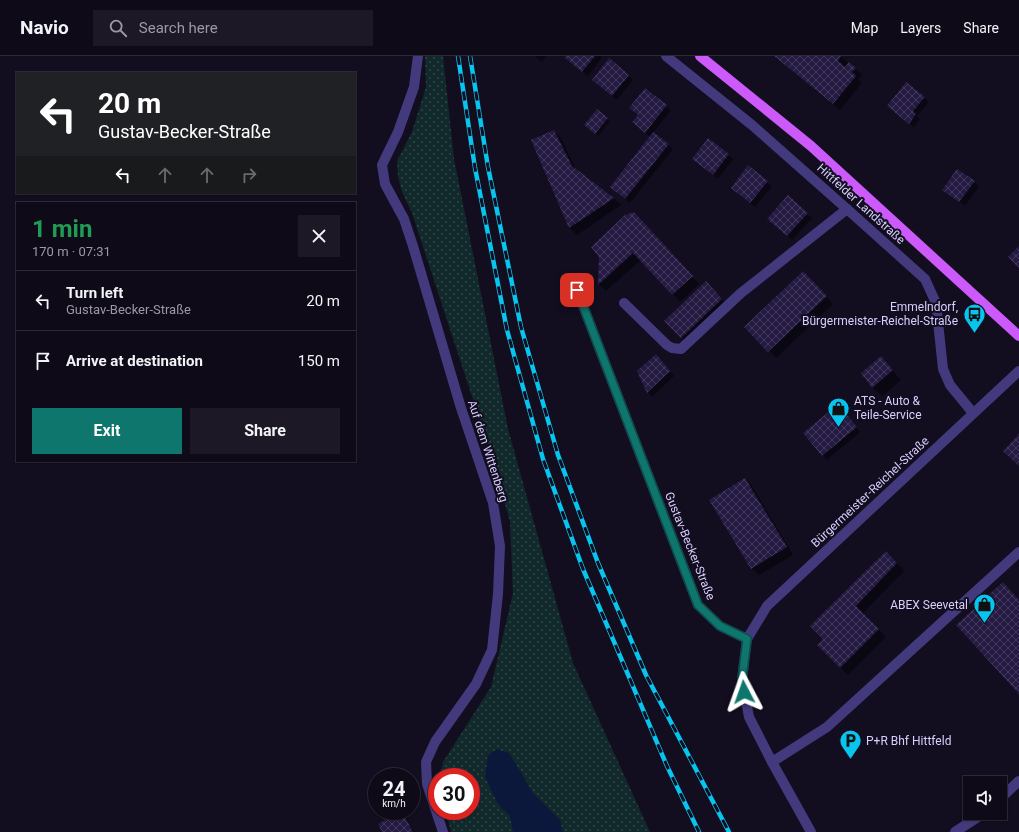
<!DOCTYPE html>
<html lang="en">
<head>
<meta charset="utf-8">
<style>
	body { margin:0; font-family:Roboto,sans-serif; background:#1c1825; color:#f1f3f6; height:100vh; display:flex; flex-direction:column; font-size:15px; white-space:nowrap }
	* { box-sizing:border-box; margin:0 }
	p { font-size:13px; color:#9b9aa2 }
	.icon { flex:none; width:22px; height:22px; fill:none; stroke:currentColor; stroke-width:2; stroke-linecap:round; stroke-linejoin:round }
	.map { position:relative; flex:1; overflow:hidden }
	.details { position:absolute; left:16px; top:146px; width:340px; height:260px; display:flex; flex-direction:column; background:#0e0a18; border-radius:0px; box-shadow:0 1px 3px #0004,0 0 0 1px #2e2b37 }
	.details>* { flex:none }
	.top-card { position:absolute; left:16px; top:16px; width:340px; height:122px; border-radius:0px; box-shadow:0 1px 3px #0004,0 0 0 1px #2e2b37; background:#202124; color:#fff; overflow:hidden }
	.tools { position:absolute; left:963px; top:720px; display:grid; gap:8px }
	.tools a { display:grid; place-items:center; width:44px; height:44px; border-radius:0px; background:#0e0a18; box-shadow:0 1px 3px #0004,0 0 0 1px #2e2b37; font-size:20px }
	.speed { position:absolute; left:368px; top:712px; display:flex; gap:8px; font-size:20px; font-weight:700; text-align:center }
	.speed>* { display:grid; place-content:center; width:52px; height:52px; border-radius:50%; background:#0e0a18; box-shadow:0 1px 3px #0004,0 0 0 1px #2e2b37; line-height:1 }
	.speed small { font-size:10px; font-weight:400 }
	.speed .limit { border:6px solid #d22; background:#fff; color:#111 }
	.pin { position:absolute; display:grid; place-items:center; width:34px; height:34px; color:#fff; margin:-17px; border-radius:8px; box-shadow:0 2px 6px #0006 }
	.me { position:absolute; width:44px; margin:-22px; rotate:356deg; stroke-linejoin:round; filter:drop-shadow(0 0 3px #0008) }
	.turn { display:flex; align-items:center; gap:14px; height:84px; padding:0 16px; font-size:18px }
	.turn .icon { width:52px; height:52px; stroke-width:2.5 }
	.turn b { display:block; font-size:28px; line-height:34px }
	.lanes { display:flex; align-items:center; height:38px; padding:0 16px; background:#0003; justify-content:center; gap:20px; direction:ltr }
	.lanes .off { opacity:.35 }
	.round { display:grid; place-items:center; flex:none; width:42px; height:42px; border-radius:0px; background:#1c1825 }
	.head { display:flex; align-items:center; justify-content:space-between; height:68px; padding:0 16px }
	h1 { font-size:24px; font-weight:700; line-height:30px; color:#1e9e55 }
	.action { display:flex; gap:8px; margin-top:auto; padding:8px 16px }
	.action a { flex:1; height:46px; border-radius:0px; background:#0f766e; color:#fff; font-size:16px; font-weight:700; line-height:46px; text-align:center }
	.action a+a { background:#1c1825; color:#f1f3f6 }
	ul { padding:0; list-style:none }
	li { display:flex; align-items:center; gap:12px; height:60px; padding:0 16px; border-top:1px solid #2e2b37 }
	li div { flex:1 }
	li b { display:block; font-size:15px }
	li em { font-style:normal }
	header { display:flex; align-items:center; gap:24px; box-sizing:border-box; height:56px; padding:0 20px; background:#0e0a18; border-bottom:1px solid #2e2b37 }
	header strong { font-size:19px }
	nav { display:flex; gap:22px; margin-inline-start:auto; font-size:14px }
	.search { width:280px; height:36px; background:#1c1825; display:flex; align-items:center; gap:10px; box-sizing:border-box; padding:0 14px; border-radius:0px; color:#9b9aa2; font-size:15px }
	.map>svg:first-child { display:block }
	.grass { fill:url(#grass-dots) }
	.water { fill:#0b183c }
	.shadow { fill:#0007 }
	.building { fill:url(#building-cross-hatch) }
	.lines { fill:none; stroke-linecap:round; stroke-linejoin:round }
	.minor { stroke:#433a7e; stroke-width:10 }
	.major { stroke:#cc59fa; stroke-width:10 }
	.rail-casing { stroke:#08c5f0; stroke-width:4.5 }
	.rail { stroke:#120e20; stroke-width:3; stroke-dasharray:9; stroke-linecap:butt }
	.route-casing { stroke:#0a4d48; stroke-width:10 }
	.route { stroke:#0f766e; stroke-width:7 }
	.labels { text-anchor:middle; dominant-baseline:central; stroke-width:4; stroke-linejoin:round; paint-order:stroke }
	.street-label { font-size:12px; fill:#d8cffd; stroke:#120e20 }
	.poi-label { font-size:12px; fill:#d8cffd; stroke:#120e20; text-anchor:end }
</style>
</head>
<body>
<header>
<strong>Navio</strong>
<div class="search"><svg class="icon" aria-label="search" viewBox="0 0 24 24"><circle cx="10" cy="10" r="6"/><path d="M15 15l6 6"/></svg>Search here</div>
<nav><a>Map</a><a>Layers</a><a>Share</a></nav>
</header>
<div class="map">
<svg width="1019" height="776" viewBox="0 0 1019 776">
	<defs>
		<pattern id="grass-dots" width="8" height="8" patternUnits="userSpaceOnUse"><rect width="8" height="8" fill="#11292a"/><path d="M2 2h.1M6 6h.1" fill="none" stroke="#33474a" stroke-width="1.8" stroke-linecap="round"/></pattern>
		<pattern id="building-cross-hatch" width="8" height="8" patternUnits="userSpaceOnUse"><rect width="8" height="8" fill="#251a41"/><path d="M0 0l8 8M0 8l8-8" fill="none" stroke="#443a5d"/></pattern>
	</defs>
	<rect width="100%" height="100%" fill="#120e20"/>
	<path class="grass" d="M 425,0 L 443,0 L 454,103 L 508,373 L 573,607 L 650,776 L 451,776 L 446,755 L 471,755 L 471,721 L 440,721 L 443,706 L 491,631 L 513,537 L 510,465 L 485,380 L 412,157 L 402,136 L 398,121 L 397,105 L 412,76 L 426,31 Z"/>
	<path class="water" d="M 497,693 L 509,697 L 522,718 L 532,736 L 560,764 L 563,776 L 513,776 L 510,760 L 498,748 L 485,721 L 488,699 Z"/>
	<g class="shadow">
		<path d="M 535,0 L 546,0 L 542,6 Z"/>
		<path d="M 568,0 L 601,0 L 602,1 L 588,20 L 566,2 Z"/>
		<path d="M 774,0 L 841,0 L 862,19 L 858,24 L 862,27 L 840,54 Z"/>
		<path d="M 628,19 L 633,24 L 617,44 L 597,28 Z"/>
		<path d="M 924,42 L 929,46 L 917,60 L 920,63 L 914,71 L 893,54 Z"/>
		<path d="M 666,50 L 671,54 L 653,77 L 673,93 L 630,147 L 616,136 L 650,81 L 633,66 L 639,60 L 630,52 Z"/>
		<path d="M 597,54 L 610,65 L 598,80 L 587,71 Z"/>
		<path d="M 554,75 L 561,82 L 577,116 L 614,142 L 621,149 L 577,179 L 570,172 L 532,85 Z"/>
		<path d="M 728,99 L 733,103 L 718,123 L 694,103 Z"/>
		<path d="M 767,126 L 772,130 L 755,151 L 736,136 Z"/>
		<path d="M 974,126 L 979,131 L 965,150 L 943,133 Z"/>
		<path d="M 807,158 L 812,162 L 792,184 L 773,167 Z"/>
		<path d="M 641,164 L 699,228 L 680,246 L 641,204 L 606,235 L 599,229 L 601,200 Z"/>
		<path d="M 803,216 L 833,248 L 776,302 L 746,271 Z"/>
		<path d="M 706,227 L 726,248 L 686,286 L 665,265 Z"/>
		<path d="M 881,301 L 901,324 L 882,340 L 872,331 Z"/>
		<path d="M 660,304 L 674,320 L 652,341 L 648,336 L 638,315 Z"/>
		<path d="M 842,354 L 860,376 L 827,404 L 823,399 Z"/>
		<path d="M 745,423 L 752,430 L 793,499 L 759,519 L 751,512 Z"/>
		<path d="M 893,503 L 904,515 L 862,558 L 886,581 L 848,619 L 818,589 Z"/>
		<path d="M 401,756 L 406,760 L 414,776 L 384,776 Z"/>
	</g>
	<g class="building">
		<path d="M 566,0 L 595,0 L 582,16 L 565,2 Z"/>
		<path d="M 774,0 L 841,0 L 838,5 L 845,11 L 849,6 L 856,12 L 852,16 L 856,20 L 833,48 Z"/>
		<path d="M 609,2 L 629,19 L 612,40 L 592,24 Z"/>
		<path d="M 906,26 L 925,41 L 913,55 L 916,58 L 909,68 L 887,50 Z"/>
		<path d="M 645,32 L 667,49 L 645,77 L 632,66 L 638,59 L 629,52 Z"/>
		<path d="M 597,53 L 608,62 L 595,78 L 584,69 Z"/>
		<path d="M 554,74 L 572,110 L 614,142 L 569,172 L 531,84 Z"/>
		<path d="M 653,76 L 669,88 L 625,143 L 610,131 Z"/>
		<path d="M 708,82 L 729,98 L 713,119 L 692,103 Z"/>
		<path d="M 748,109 L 768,125 L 750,147 L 731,132 Z"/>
		<path d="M 957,113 L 975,125 L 959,146 L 942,134 Z"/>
		<path d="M 788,139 L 808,157 L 787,180 L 767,163 Z"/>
		<path d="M 634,156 L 693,220 L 672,239 L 633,197 L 598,229 L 599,201 L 591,191 L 625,159 Z"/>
		<path d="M 1019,190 L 1019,212 L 1008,201 Z"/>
		<path d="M 803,215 L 827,240 L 768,296 L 744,271 Z"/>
		<path d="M 706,225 L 722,243 L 681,282 L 664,265 Z"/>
		<path d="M 656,298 L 670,315 L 647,337 L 637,315 Z"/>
		<path d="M 881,300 L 893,314 L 872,332 L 861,317 Z"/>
		<path d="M 838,348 L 857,371 L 822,400 L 803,377 Z"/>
		<path d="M 1019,378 L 1019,410 L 1003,395 Z"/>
		<path d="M 745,422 L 787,491 L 751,513 L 709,444 Z"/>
		<path d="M 886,495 L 897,507 L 856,550 L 879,573 L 840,612 L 817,589 L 823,583 L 810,570 Z"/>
		<path d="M 1003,526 L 1019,544 L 1019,638 L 956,569 Z"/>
		<path d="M 400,755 L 402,755 L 413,776 L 382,776 L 378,768 Z"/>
	</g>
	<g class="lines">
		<g class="minor">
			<path d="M 418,0 L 414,31 L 398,76 L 382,109 L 385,128 L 404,163 L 413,190 L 461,352 L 493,447 L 500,490 L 498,538 L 492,594 L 476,628 L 435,686 L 426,706 L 427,728 L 443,776"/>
			<path d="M 666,0 L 752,69 L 847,153 L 925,223 L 936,247 L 943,313 L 950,329 L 973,357"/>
			<path d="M 577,234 L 698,549 L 720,570 L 747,583"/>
			<path d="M 624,247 L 667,289 L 672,292 L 681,293 L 741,237 L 847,153"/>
			<path d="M 772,706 L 827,671 L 1019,496"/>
			<path d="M 1000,743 L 1019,725"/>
			<path d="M 811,776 L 772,706 L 749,661 L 742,623 L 747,583 L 767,550 L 1019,315"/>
			<path d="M 955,776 L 984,757"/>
		</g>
		<path class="major" d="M 700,0 L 811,90 L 1019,280"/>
		<defs>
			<g id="rail">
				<path d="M 458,0 L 475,112 L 507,274 L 543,403 L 583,513 L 667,710 L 699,776"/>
				<path d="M 470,0 L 488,111 L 521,271 L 558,399 L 598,507 L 646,619 L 729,776"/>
			</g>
		</defs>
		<use href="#rail" class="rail-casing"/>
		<use href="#rail" class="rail"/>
	</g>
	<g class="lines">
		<defs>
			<path id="route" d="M 577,234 L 698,549 L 720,570 L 747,583 L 742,624 L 744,636"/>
		</defs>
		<use href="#route" class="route-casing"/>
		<use href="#route" class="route"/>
	</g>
	<defs>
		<symbol id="bus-pin" viewBox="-11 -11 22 30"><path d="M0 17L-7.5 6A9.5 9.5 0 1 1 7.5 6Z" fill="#08c5f0" stroke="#120e20"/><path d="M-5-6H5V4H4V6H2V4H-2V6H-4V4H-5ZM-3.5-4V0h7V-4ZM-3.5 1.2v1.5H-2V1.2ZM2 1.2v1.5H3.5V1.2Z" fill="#111"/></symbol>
		<symbol id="shop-pin" viewBox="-11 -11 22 30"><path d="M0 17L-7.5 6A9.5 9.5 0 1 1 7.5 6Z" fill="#08c5f0" stroke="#120e20"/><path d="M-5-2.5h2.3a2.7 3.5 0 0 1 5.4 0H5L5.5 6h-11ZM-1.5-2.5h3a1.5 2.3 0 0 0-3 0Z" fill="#111"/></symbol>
		<symbol id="parking-pin" viewBox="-11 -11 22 30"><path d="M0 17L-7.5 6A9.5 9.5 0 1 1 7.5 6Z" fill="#08c5f0" stroke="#120e20"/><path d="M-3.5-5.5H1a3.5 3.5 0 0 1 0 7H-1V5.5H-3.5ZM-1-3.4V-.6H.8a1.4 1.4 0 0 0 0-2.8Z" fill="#111"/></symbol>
	</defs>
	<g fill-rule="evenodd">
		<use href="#bus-pin" x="962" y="246" width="25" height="34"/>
		<use href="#shop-pin" x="826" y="340" width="25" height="34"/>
		<use href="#shop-pin" x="972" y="536" width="25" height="34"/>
		<use href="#parking-pin" x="838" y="672" width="25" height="34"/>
	</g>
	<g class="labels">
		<g class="street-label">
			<text transform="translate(861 148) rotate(42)">Hittfelder Landstraße</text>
			<text transform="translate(488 395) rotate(72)">Auf dem Wittenberg</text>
			<text transform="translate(870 436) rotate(-43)">Bürgermeister-Reichel-Straße</text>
			<text transform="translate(690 490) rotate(68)">Gustav-Becker-Straße</text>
		</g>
		<g class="poi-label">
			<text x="958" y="251">Emmelndorf,<tspan x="958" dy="14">Bürgermeister-Reichel-Straße</tspan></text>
			<text x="854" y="345" text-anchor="start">ATS - Auto &amp;<tspan x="854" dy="14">Teile-Service</tspan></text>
			<text x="968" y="549">ABEX Seevetal</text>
			<text x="866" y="685" text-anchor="start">P+R Bhf Hittfeld</text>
		</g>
	</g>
</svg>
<div class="tools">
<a><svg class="icon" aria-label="sound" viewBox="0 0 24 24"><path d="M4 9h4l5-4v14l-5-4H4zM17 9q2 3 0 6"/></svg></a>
</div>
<div class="speed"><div>24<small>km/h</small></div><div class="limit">30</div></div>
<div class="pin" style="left:577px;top:234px;background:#d93025"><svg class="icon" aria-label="arrive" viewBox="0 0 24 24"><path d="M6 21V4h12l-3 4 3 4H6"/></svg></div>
<svg class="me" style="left:744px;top:636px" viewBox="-20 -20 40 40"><path d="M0-17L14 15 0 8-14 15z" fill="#0f766e" stroke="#fff" stroke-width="4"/></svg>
<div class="top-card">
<div class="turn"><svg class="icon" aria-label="left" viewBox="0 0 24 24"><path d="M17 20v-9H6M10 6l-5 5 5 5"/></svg><div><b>20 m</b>Gustav-Becker-Straße</div></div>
<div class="lanes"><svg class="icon" aria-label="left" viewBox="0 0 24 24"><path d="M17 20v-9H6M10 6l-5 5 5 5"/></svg><svg class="icon off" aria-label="ahead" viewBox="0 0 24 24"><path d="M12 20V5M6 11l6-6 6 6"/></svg><svg class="icon off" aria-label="ahead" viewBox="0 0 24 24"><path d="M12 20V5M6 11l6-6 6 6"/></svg><svg class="icon off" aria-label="right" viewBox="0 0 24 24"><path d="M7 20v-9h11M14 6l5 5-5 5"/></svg></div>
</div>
<section class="details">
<div class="head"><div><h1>1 min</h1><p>170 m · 07:31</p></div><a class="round"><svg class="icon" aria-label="close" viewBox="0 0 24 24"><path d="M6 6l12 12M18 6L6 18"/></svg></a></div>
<ul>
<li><svg class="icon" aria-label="left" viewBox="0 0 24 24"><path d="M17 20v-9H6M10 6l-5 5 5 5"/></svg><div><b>Turn left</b><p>Gustav-Becker-Straße</p></div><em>20 m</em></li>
<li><svg class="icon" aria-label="arrive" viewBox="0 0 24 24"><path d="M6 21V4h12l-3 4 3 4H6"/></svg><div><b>Arrive at destination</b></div><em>150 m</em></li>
</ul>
<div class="action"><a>Exit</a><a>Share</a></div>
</section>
</div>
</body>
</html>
